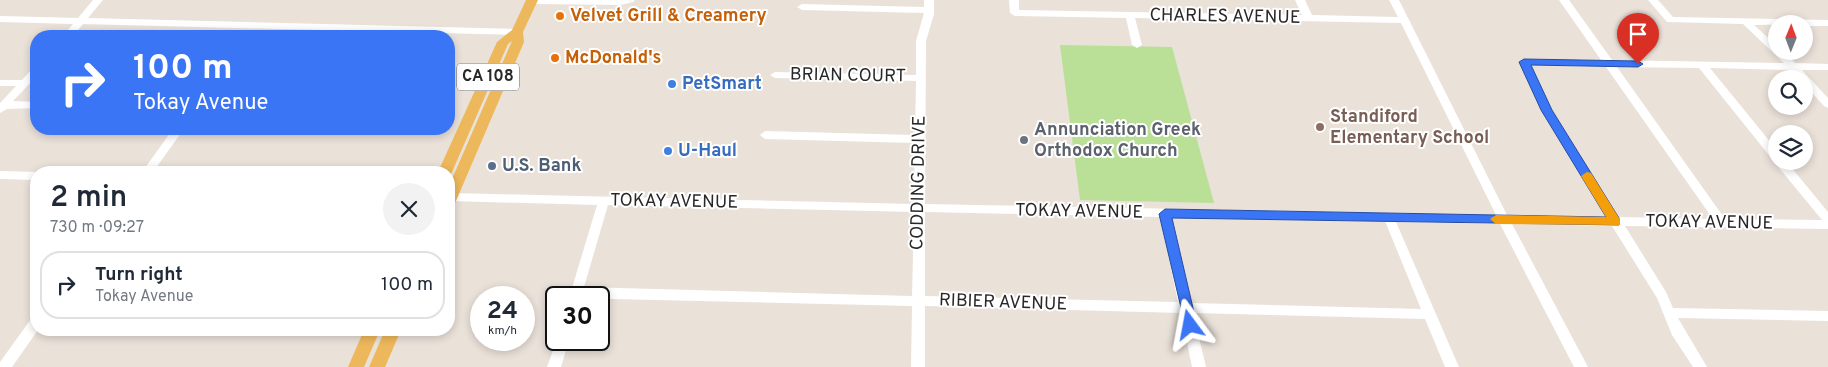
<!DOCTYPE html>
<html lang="en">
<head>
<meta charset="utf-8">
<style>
	body { margin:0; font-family:Overpass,sans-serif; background:#f2f2f3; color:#1f2937; height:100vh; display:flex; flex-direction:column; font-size:19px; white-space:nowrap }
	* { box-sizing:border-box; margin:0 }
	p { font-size:16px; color:#747a83 }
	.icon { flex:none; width:28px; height:28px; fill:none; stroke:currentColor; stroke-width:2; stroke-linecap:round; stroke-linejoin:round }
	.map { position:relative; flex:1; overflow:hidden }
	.drawer { position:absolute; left:30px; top:166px; width:425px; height:170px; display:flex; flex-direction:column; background:#fff; border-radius:20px; box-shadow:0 2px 8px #0003 }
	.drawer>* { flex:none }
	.banner { position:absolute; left:30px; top:30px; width:425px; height:105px; border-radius:20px; box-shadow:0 2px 8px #0003; background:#3a75f6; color:#fff; overflow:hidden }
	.needle { width:32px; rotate:1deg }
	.fabs { position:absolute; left:1768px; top:15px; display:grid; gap:10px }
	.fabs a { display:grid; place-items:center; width:45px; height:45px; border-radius:50%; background:#fff; box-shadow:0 2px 8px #0003; font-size:25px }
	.speed { position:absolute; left:470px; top:286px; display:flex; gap:10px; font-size:25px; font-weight:700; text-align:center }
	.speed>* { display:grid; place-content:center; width:65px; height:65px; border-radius:50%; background:#fff; box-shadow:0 2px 8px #0003; line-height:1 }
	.speed small { font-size:12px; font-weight:400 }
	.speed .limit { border:2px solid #111; border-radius:8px; background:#fff; color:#111 }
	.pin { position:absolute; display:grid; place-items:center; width:42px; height:42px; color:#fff; margin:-51px -21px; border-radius:50% 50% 50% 0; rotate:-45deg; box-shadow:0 0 5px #0007 }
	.pin .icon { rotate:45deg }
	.me { position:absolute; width:55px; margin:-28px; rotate:347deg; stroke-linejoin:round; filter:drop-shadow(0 0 4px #0008) }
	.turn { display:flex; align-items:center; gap:18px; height:105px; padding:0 20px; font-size:22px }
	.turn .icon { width:65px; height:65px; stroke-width:2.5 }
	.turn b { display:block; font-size:35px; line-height:42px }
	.round { display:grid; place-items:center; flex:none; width:52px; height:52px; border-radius:26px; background:#f2f2f3 }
	.headline { display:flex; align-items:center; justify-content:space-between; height:85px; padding:0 20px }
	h1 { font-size:30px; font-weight:600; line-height:38px }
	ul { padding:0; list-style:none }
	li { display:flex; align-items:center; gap:15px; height:68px; margin:0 10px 8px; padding:0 10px; border:2px solid #e0e1e3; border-radius:20px }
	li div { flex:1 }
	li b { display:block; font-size:19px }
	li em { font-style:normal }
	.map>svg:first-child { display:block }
	.green { fill:#b9e096 }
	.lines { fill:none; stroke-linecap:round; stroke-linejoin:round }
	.minor { fill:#fff; fill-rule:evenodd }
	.major { fill:#edb85b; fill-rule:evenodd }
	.route { fill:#3a75f6; stroke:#264ca0 }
	.slow { fill:#f59e0b }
	.food-dot { fill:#e8710a; stroke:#fff; stroke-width:2 }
	.shop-dot { fill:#3f7fe0; stroke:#fff; stroke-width:2 }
	.education-dot { fill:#8d6e63; stroke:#fff; stroke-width:2 }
	.worship-dot { fill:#6b7280; stroke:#fff; stroke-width:2 }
	.service-dot { fill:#5c6f8a; stroke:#fff; stroke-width:2 }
	.labels { text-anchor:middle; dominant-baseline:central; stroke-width:4; stroke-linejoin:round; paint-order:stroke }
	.shield { fill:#fff; stroke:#686868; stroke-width:1 }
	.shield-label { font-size:16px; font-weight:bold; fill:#282828 }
	.food-label { font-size:18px; font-weight:bold; fill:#c56008; stroke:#fff; text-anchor:start }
	.street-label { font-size:18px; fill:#282828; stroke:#fff }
	.shop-label { font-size:18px; font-weight:bold; fill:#366cbe; stroke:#fff; text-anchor:start }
	.education-label { font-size:18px; font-weight:bold; fill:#785e54; stroke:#fff; text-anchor:start }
	.worship-label { font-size:18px; font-weight:bold; fill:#5b616d; stroke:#fff; text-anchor:start }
	.service-label { font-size:18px; font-weight:bold; fill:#4e5e75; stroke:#fff; text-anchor:start }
</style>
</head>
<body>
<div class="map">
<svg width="1828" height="367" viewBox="0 0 1828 367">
	<rect width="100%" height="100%" fill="#eae1d9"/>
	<path class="green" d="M 1060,45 L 1172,47 L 1214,203 L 1080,200 Z"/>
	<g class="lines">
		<g class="minor">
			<path d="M 93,0 L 103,0 L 88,18 L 517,29 L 522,32 L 517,35 L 83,24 L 73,36 L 63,36 L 73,24 L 0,22 L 0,16 L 78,18 Z"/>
			<path d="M 528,0 L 635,0 L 633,2 L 620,5 L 532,4 L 529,3 Z"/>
			<path d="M 924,0 L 934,0 L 934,14 L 926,41 L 925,204 L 1496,215 L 1401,23 L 1135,18 L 1142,45 L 1137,48 L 1132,45 L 1126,18 L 1015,16 L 1010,13 L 1009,0 L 1019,0 L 1019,10 L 1302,15 L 1295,0 L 1305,0 L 1312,15 L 1398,17 L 1389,0 L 1399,0 L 1507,215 L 1607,217 L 1542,110 L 1519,62 L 1524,59 L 1601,60 L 1559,0 L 1569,0 L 1612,60 L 1784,63 L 1743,24 L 1667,22 L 1648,0 L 1658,0 L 1673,17 L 1828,20 L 1828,26 L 1804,26 L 1804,24 L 1754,25 L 1776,45 L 1776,51 L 1784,51 L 1795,63 L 1828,64 L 1828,70 L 1802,70 L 1828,98 L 1828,108 L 1824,106 L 1804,84 L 1804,79 L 1798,79 L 1790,70 L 1710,68 L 1776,149 L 1776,161 L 1786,161 L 1828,212 L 1828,229 L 1625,226 L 1666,292 L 1673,308 L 1828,311 L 1828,321 L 1678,318 L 1707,367 L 1693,367 L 1672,335 L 1657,298 L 1612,226 L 1512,224 L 1588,367 L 1574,367 L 1500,224 L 1396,222 L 1459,367 L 1445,367 L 1425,319 L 1193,313 L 1206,367 L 1192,367 L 1181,313 L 925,306 L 925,367 L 911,367 L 912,306 L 569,298 L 597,205 L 449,201 L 449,193 L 451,193 L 914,204 L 915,143 L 765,139 L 760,135 L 765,131 L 915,135 L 916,81 L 775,78 L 770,75 L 775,72 L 916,75 L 916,41 L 924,13 L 802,10 L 797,7 L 802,4 L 924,7 ZM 1531,65 L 1606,67 L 1713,219 L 1619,217 L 1552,110 ZM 1617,67 L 1699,68 L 1772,159 L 1775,160 L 1776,164 L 1822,220 L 1725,219 ZM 608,205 L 914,212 L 912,296 L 584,287 ZM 925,212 L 1160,217 L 1178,302 L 925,296 ZM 1172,218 L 1385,221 L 1421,309 L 1191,303 Z"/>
			<path d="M 36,68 L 36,77 L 13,101 L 36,102 L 36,108 L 7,109 L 0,113 L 0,103 L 16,86 L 0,86 L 0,80 L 22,80 L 32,69 Z"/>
			<path d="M 173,129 L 184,129 L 153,172 L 142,172 Z"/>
			<path d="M 0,171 L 36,172 L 38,172 L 36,172 L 36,180 L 0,179 Z"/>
			<path d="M 36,318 L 36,330 L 38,330 L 12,367 L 0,367 L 0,362 L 31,319 Z"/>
			<path d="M 557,340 L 569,340 L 561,367 L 547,367 Z"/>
		</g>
		<g class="major">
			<path d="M 526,0 L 538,0 L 523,32 L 524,42 L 456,201 L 454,205 L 449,206 L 449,186 L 512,41 L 508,44 L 452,172 L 449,176 L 449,172 L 438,172 L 497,42 L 512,30 Z"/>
			<path d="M 364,330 L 380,330 L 364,367 L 348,367 Z"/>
			<path d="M 385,330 L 401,330 L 385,367 L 369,367 Z"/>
		</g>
	</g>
	<path class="route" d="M 1524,59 L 1638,61 L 1643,64 L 1638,67 L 1531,65 L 1552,110 L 1619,218 L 1619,225 L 1172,218 L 1197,325 L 1195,329 L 1186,329 L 1159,214 L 1165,209 L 1606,217 L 1541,110 L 1519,62 Z"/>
	<path class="slow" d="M 1587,172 L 1591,173 L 1619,218 L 1619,225 L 1496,224 L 1490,219 L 1496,215 L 1606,217 L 1581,176 Z"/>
	<g class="food-dot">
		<circle cx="560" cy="16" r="5"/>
		<circle cx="555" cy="58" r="5"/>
	</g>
	<g class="shop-dot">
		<circle cx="672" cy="84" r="5"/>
		<circle cx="668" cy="151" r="5"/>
	</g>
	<circle class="education-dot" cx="1320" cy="127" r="5"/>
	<circle class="worship-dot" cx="1024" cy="140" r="5"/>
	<circle class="service-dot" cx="492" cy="166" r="5"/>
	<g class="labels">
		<rect class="shield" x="457" y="63.5" width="62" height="27" rx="4"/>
		<g class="shield-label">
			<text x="488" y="77">CA 108</text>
		</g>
		<g class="food-label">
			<text x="570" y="16">Velvet Grill &amp; Creamery</text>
			<text x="565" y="58">McDonald's</text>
		</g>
		<g class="street-label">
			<text transform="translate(1225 17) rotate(1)">CHARLES AVENUE</text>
			<text transform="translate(848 76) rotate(1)">BRIAN COURT</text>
			<text transform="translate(919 183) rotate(-89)">CODDING DRIVE</text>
			<text transform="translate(674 202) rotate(1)">TOKAY AVENUE</text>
			<text transform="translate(1079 212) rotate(1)">TOKAY AVENUE</text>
			<text transform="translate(1709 223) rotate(1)">TOKAY AVENUE</text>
			<text transform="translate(1003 303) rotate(2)">RIBIER AVENUE</text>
		</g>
		<g class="shop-label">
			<text x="682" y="84">PetSmart</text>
			<text x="678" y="151">U-Haul</text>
		</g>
		<g class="education-label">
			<text x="1330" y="117">Standiford<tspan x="1330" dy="21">Elementary School</tspan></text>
		</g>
		<g class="worship-label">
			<text x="1034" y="130">Annunciation Greek<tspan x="1034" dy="21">Orthodox Church</tspan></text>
		</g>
		<g class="service-label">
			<text x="502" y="166">U.S. Bank</text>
		</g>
	</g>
</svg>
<div class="fabs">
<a><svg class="needle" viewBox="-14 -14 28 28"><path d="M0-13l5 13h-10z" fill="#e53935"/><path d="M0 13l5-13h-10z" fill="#747a83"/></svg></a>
<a><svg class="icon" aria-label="search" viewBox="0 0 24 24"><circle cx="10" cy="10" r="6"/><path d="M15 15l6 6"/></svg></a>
<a><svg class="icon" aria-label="layers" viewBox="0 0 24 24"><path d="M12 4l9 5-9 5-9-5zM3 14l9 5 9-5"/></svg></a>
</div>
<div class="speed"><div>24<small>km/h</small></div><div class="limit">30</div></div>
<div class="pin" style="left:1638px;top:64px;background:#d93025"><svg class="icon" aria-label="arrive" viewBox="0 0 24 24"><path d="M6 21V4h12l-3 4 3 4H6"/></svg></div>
<svg class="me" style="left:1190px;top:325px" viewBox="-20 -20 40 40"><path d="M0-17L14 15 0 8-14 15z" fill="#3a75f6" stroke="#fff" stroke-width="4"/></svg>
<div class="banner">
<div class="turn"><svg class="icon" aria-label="right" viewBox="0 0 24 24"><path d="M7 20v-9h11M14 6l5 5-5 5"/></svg><div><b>100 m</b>Tokay Avenue</div></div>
</div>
<section class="drawer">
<div class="headline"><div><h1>2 min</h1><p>730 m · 09:27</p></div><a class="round"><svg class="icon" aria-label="close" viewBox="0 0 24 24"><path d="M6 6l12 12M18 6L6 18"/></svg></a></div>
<ul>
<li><svg class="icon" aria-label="right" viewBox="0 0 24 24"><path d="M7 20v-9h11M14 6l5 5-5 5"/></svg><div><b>Turn right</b><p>Tokay Avenue</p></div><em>100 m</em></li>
</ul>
</section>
</div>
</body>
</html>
